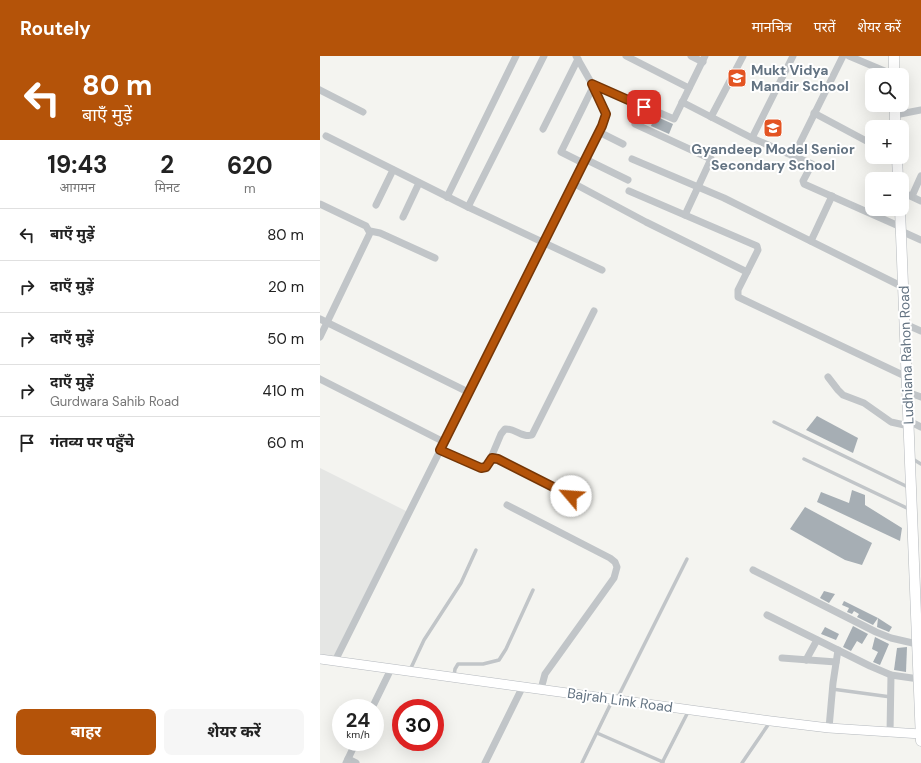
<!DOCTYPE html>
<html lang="hi">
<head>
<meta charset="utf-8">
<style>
	body { margin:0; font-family:"DM Sans","Noto Sans Devanagari",sans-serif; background:#f6f6f6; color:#222; height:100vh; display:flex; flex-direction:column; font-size:15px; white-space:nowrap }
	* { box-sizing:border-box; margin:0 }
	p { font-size:13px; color:#767676 }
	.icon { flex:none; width:22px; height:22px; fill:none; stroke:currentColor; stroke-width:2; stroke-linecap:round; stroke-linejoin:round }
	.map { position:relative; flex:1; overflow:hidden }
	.sheet { display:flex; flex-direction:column; background:#fff; width:320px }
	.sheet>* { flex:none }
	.hud { background:#b45309; color:#fff; overflow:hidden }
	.buttons { position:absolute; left:545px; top:12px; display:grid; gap:8px }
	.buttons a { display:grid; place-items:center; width:44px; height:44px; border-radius:8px; background:#fff; box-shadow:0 4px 16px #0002; font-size:20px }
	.speed { position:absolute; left:12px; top:643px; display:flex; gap:8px; font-size:20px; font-weight:700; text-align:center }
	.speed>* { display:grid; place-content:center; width:52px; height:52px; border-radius:50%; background:#fff; box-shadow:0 4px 16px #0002; line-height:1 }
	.speed small { font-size:10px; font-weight:400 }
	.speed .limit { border:6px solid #d22; background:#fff; color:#111 }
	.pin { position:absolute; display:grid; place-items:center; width:34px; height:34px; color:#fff; margin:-17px; border-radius:8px; box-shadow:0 2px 6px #0006 }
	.me { position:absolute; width:44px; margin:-22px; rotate:297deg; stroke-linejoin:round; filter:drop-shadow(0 0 3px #0008) }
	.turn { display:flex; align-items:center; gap:14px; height:84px; padding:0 16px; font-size:18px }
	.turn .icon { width:52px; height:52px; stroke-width:2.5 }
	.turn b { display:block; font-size:28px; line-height:34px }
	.eta { display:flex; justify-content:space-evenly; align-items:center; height:68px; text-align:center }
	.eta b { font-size:24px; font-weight:700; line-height:28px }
	.primary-button { display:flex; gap:8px; margin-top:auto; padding:8px 16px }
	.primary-button a { flex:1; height:46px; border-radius:8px; background:#b45309; color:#fff; font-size:16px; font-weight:700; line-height:46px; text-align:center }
	.primary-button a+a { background:#f6f6f6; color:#222 }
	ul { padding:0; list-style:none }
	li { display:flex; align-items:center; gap:12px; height:52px; padding:0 16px; border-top:1px solid #e0e0e0 }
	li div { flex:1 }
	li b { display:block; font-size:15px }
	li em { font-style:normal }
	header { display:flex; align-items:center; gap:24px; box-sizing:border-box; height:56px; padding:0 20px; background:#b45309; color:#fff }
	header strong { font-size:19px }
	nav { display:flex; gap:22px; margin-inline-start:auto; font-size:14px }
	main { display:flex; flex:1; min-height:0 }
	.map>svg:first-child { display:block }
	.built { fill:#e5e6e4 }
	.building { fill:#a6aeb4 }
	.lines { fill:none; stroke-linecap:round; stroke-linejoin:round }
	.secondary-casing { stroke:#b4b8bd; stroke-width:10 }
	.primary-casing { stroke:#b4b8bc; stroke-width:11 }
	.lane { stroke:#c1c5c8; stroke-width:3.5 }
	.street { stroke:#c1c5c8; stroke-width:7 }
	.secondary { stroke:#fff; stroke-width:9 }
	.primary { stroke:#fff; stroke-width:10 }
	.route-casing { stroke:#753606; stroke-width:10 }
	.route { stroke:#b45309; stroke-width:7 }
	.labels { text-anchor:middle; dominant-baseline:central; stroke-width:4; stroke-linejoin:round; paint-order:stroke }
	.poi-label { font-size:14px; font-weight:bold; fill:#637382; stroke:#fff; text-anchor:start }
	.street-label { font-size:14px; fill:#637382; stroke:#fff }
</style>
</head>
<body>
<header>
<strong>Routely</strong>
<nav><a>मानचित्र</a><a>परतें</a><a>शेयर करें</a></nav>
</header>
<main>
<section class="sheet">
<div class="hud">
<div class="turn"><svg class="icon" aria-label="left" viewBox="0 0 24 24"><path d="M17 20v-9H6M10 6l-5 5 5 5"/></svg><div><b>80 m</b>बाएँ मुड़ें</div></div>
</div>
<div class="eta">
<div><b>19:43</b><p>आगमन</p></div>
<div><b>2</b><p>मिनट</p></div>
<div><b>620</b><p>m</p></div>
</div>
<ul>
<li><svg class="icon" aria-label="left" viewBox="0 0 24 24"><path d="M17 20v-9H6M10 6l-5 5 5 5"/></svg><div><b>बाएँ मुड़ें</b></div><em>80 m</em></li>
<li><svg class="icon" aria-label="right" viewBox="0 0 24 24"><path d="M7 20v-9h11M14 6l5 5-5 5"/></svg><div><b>दाएँ मुड़ें</b></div><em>20 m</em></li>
<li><svg class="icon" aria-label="right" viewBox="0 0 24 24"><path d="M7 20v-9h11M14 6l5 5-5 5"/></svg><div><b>दाएँ मुड़ें</b></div><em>50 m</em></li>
<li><svg class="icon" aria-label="right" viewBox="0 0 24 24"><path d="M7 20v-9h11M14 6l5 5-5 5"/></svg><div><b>दाएँ मुड़ें</b><p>Gurdwara Sahib Road</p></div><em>410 m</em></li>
<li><svg class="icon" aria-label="arrive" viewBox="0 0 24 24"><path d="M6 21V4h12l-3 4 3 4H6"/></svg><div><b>गंतव्य पर पहुँचे</b></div><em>60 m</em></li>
</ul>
<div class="primary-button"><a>बाहर</a><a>शेयर करें</a></div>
</section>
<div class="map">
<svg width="601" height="707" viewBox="0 0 601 707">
	<rect width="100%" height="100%" fill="#f4f4f0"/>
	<path class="built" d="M 0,412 L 88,456 L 15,602 L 0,600 Z"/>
	<g class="building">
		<path d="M 335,60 L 353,68 L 349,78 L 331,70 Z"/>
		<path d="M 497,360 L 538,382 L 533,397 L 486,374 Z"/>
		<path d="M 532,434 L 545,439 L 545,449 L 582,472 L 580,485 L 497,446 L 501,436 L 529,447 Z"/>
		<path d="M 485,451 L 552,487 L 542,509 L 525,504 L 470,473 Z"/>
		<path d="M 504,535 L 515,538 L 509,547 L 500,542 Z"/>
		<path d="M 524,545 L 558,562 L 553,569 L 537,561 L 539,558 L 534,555 L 532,558 L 527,556 L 529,552 L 522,549 Z"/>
		<path d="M 558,562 L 572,571 L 569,576 L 557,571 Z"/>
		<path d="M 533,570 L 548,578 L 542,588 L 537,585 L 531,595 L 523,591 Z"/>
		<path d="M 505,571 L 519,578 L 516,584 L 501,578 Z"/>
		<path d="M 555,581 L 569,588 L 560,609 L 553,606 L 558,596 L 552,593 Z"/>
		<path d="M 587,591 L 586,616 L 574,614 L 577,592 Z"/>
	</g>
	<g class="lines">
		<defs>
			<path id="secondary" d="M 0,603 L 451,665 L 509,672 L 601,678"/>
			<g id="primary">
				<path d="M 574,0 L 574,19"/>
				<path d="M 575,49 L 575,71"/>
				<path d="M 577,101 L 578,123"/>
				<path d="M 580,153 L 601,685"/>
			</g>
		</defs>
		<use href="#secondary" class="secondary-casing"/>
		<use href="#primary" class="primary-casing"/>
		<g class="lane">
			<path d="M 454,366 L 590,432"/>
			<path d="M 591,402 L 601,408"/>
			<path d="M 484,403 L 589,453"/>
			<path d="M 90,614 L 104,584 L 141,527 L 156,494"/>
			<path d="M 134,620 L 135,613 L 138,608 L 163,608 L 179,604 L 186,593 L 213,534"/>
			<path d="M 512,633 L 571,641"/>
			<path d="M 297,643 L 367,503"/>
			<path d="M 277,677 L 343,706"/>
			<path d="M 262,707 L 293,643"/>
			<path d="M 342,707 L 369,654"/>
			<path d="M 422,707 L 450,666"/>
		</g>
		<g class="street">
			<path d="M 306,0 L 369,32"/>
			<path d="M 371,0 L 383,6"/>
			<path d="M 529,0 L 574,19"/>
			<path d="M 272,28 L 354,63 L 385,0"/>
			<path d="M 0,34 L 43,56"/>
			<path d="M 362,46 L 432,82 L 492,108 L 483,125 L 484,128 L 581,171"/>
			<path d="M 494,57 L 552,88"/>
			<path d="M 575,59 L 601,54"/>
			<path d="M 391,61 L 423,0"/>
			<path d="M 315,68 L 391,103 L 365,159"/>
			<path d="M 223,73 L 258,3"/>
			<path d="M 279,76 L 303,88"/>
			<path d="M 6,80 L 148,151 L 282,214"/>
			<path d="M 432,82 L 473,0"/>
			<path d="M 473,101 L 523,0"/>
			<path d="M 265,103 L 308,124"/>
			<path d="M 312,103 L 404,142 L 583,231"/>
			<path d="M 263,107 L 241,96 L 273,31"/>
			<path d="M 253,127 L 326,166 L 427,216"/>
			<path d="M 309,135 L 437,190 L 438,194 L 418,234 L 418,241 L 587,321"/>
			<path d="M 582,136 L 601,145"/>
			<path d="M 592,140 L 601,120"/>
			<path d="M 127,141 L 196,0"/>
			<path d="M 0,148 L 46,170 L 50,177 L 0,281"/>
			<path d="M 56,149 L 73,114"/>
			<path d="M 148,151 L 224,0"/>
			<path d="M 83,161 L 99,127"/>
			<path d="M 50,175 L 60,177 L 115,202"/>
			<path d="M 581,175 L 601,184"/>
			<path d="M 491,185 L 512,140"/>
			<path d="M 0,263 L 148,336"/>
			<path d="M 585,268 L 601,275"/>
			<path d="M 508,321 L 518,334 L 523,339 L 544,347 L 571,366 L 589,370"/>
			<path d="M 0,323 L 124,386"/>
			<path d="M 587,336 L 601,341"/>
			<path d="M 589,365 L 601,371"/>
			<path d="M 120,394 L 161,412 L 166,411 L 172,403 L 178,403 L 251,440"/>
			<path d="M 170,404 L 181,378 L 185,373 C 195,372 202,382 212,379 L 274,255"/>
			<path d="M 187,449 L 290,502 L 295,506 L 297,511 L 294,522 L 225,618 L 221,633"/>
			<path d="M 433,514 L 556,576 L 571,582 L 597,588"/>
			<path d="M 447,559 L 550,610 L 571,619 L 599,623"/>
			<path d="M 462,602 L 516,606"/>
			<path d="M 486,604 L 497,584"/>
			<path d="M 15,605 L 282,70 L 286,58 L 272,28 L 256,0"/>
			<path d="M 52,652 L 71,613"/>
			<path d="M 509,672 L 513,627 L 518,594"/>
			<path d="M 570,677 L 571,619"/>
			<path d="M 28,703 L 36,707"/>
			<path d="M 26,707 L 36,686"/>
			<path d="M 165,707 L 203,630"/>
		</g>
		<use href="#secondary" class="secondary"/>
		<use href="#primary" class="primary"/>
	</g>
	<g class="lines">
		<defs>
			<path id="route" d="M 251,440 L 178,403 L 172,402 L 166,411 L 161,412 L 120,394 L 282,70 L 286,58 L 272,28 L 324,51"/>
		</defs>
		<use href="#route" class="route-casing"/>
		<use href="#route" class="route"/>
	</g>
	<defs>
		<symbol id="school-square" viewBox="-11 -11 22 22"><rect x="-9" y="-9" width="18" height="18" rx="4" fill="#e35422" stroke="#fff"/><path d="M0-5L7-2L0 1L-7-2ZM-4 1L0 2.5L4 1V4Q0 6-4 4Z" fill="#fff"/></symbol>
	</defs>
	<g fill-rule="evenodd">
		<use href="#school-square" x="406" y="11" width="22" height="22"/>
		<use href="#school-square" x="442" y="61" width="22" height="22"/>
	</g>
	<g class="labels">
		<g class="poi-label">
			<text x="431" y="14">Mukt Vidya<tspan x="431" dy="16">Mandir School</tspan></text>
			<text x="453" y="93" text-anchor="middle">Gyandeep Model Senior<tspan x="453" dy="16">Secondary School</tspan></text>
		</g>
		<g class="street-label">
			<text transform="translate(586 299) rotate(-92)">Ludhiana Rahon Road</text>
			<text transform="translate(300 644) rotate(8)">Bajrah Link Road</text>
		</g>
	</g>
</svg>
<div class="buttons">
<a><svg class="icon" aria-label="search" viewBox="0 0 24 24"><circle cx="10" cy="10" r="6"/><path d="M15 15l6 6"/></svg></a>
<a>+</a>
<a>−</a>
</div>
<div class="speed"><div>24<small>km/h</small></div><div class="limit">30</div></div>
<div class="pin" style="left:324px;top:51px;background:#d93025"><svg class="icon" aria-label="arrive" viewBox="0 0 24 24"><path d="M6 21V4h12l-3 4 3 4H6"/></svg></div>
<svg class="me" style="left:251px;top:440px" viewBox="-20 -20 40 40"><circle r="19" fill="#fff"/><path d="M0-13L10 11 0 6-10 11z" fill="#b45309"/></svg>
</div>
</main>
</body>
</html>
